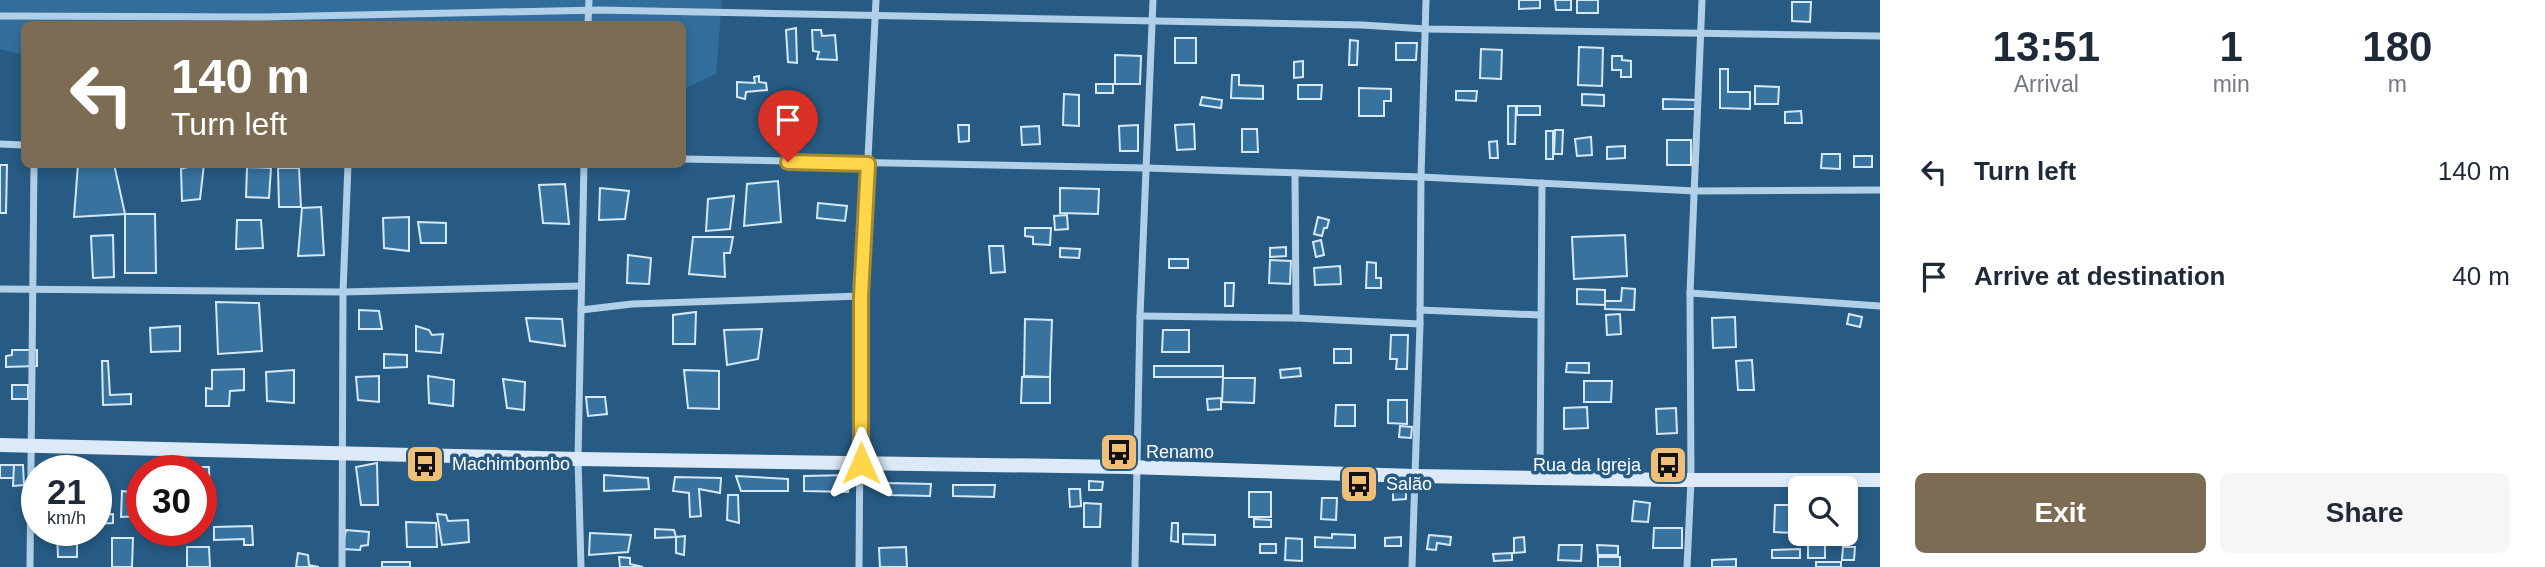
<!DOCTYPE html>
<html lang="en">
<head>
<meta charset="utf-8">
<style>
	body { margin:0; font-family:Helvetica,sans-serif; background:#f6f6f7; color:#1f2937; height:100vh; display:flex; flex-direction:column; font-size:26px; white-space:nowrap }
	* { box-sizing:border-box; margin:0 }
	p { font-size:23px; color:#747a83 }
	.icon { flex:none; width:38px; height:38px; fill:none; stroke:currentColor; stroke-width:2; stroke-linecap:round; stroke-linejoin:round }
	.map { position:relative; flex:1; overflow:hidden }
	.sheet { display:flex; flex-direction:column; background:#fff; width:665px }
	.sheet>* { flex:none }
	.top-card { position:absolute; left:21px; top:21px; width:665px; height:147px; border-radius:10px; box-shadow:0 4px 10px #0003; background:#7d6c54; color:#fff; overflow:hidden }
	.fabs { position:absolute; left:1788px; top:476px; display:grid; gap:14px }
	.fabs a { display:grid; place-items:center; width:70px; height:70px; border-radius:10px; background:#fff; box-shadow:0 4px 10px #0003; font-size:35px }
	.speed { position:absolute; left:21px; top:455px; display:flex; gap:14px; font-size:35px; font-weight:700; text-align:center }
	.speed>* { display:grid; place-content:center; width:91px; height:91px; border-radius:50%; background:#fff; box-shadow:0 4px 10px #0003; line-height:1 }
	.speed small { font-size:18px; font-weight:400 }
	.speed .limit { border:10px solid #d22; background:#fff; color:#111 }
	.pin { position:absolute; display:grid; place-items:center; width:60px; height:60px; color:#fff; margin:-72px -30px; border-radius:50% 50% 50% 0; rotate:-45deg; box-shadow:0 0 7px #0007 }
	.pin .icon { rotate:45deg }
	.me { position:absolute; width:77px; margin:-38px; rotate:0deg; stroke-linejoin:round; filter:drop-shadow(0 0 5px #0008) }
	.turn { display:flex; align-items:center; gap:24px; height:147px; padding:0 35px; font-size:32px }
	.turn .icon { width:91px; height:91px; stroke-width:2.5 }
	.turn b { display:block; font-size:49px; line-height:60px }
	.eta { display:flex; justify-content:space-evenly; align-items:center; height:119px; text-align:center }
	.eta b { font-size:42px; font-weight:800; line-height:49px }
	.cta { display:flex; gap:14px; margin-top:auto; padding:14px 35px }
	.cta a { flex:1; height:80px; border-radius:10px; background:#7d6c54; color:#fff; font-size:28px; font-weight:800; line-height:80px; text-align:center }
	.cta a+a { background:#f6f6f7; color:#1f2937 }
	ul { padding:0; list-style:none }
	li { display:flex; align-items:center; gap:21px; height:105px; padding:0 35px }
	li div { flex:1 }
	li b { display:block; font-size:26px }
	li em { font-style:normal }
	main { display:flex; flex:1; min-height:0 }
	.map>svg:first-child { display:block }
	.green { fill:#326e9b }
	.building { fill:#3873a0; stroke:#d5e8f6; stroke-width:2 }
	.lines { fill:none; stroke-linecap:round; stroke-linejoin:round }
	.street { stroke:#b1d0e7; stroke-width:7 }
	.secondary { stroke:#dbeaf6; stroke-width:14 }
	.route-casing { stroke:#a68a30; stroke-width:18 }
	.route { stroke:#ffd54a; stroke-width:12 }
	.labels { text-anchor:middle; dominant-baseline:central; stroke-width:7; stroke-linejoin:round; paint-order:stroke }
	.poi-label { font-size:18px; fill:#fff; stroke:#275b84; text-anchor:start }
</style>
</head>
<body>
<main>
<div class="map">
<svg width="1880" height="567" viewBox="0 0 1880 567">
	<rect width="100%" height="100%" fill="#275b84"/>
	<path class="green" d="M 0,0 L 722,0 L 716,74 L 683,89 L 682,24 L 24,24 L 24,55 L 0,49 Z"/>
	<g class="building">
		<path d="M 1519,0 L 1540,0 L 1540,8 L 1519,9 Z"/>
		<path d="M 1555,0 L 1571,0 L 1571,10 L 1556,10 Z"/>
		<rect x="1577" y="0" width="21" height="13"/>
		<path d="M 1792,2 L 1811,2 L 1810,22 L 1792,21 Z"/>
		<path d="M 796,28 L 797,63 L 788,62 L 786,30 Z"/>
		<path d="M 812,30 L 821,30 L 822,36 L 835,35 L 837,60 L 817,59 L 819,52 L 813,51 Z"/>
		<rect x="1175" y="38" width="21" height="25"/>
		<path d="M 1350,40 L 1358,41 L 1357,65 L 1349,65 Z"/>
		<path d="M 1396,43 L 1417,43 L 1416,60 L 1396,60 Z"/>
		<path d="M 1579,47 L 1603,48 L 1602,86 L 1578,85 Z"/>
		<path d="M 1481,49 L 1502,50 L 1501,79 L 1480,78 Z"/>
		<path d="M 1115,55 L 1141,56 L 1140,84 L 1115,84 Z"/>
		<path d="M 1612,56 L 1622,56 L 1622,60 L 1631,61 L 1631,77 L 1621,77 L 1621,70 L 1612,70 Z"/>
		<path d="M 1303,61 L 1303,77 L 1294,78 L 1294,62 Z"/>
		<path d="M 1720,69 L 1728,69 L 1728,92 L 1750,92 L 1750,109 L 1720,108 Z"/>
		<path d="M 1232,75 L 1239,75 L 1239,85 L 1263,86 L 1263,99 L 1231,98 Z"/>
		<path d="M 759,76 L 759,82 L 766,83 L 767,90 L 746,92 L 745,99 L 737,97 L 737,82 L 755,83 L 754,77 Z"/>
		<rect x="1096" y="84" width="17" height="9"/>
		<path d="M 1298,85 L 1322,85 L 1321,99 L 1298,99 Z"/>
		<path d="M 1755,86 L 1779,87 L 1778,104 L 1755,104 Z"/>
		<path d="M 1359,88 L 1391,89 L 1391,101 L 1384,101 L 1384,116 L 1359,116 Z"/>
		<path d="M 1456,91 L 1477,91 L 1476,101 L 1456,100 Z"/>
		<path d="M 1064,94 L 1079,95 L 1079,126 L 1063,125 Z"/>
		<path d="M 1582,94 L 1604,95 L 1604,106 L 1582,105 Z"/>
		<path d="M 1202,97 L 1222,100 L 1221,108 L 1200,105 Z"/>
		<path d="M 1663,99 L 1696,100 L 1696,109 L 1663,109 Z"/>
		<path d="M 1508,106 L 1516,106 L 1515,144 L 1508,144 Z"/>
		<rect x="1517" y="106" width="23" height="9"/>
		<path d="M 1801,111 L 1802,123 L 1785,123 L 1785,112 Z"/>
		<path d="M 773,122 L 793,125 L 792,136 L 782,135 L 779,140 L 771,141 Z"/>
		<path d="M 1194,124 L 1195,149 L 1177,150 L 1175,125 Z"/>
		<path d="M 958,125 L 969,125 L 969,141 L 959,142 Z"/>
		<path d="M 1138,125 L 1138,151 L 1120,151 L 1119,126 Z"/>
		<path d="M 1039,126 L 1040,144 L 1022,145 L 1021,127 Z"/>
		<path d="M 1242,129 L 1257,129 L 1258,152 L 1242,152 Z"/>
		<path d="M 1555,130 L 1563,130 L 1562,154 L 1554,154 Z"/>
		<rect x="1546" y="131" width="7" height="28"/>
		<path d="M 1591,137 L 1592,155 L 1577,156 L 1575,139 Z"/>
		<rect x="1667" y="140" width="24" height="25"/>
		<path d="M 1497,141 L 1498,158 L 1490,158 L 1489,142 Z"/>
		<path d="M 1625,146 L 1625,158 L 1607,159 L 1607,147 Z"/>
		<path d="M 1822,154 L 1840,154 L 1840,169 L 1821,168 Z"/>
		<rect x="1854" y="156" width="18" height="11"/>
		<path d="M 78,164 L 114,164 L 125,214 L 74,217 Z"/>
		<path d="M 197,164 L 204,164 L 200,199 L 182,201 L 181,169 Z"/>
		<path d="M 0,165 L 7,165 L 6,213 L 0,213 Z"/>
		<path d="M 247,167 L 271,168 L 269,198 L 246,197 Z"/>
		<path d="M 278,168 L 299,168 L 301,207 L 279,207 Z"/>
		<path d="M 778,181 L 781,222 L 744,226 L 747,184 Z"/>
		<path d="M 565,184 L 569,224 L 543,223 L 539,185 Z"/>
		<path d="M 600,188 L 629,191 L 625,219 L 599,220 Z"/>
		<path d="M 1060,188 L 1099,189 L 1098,214 L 1060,213 Z"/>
		<path d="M 734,196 L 730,229 L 706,231 L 708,199 Z"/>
		<path d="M 818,203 L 847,206 L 845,221 L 817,218 Z"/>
		<path d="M 321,207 L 324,255 L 298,256 L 302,208 Z"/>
		<path d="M 125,214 L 155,214 L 156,273 L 125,273 Z"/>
		<path d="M 1067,215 L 1068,229 L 1055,230 L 1054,216 Z"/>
		<path d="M 409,217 L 409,251 L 384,248 L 383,218 Z"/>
		<path d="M 1318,217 L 1329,220 L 1327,228 L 1324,228 L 1322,236 L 1314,234 Z"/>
		<path d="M 237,220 L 261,220 L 263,248 L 236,249 Z"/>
		<path d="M 418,222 L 446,223 L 446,243 L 421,243 Z"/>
		<path d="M 1025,228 L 1051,228 L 1050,245 L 1033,244 L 1033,237 L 1025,236 Z"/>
		<path d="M 113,235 L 114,277 L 93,278 L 91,236 Z"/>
		<path d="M 1625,235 L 1627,276 L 1574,279 L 1572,237 Z"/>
		<path d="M 693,237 L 733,237 L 730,253 L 724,253 L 725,277 L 689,274 Z"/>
		<path d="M 1321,240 L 1324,255 L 1316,257 L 1313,242 Z"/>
		<path d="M 989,246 L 1003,246 L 1005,272 L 991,273 Z"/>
		<path d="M 1286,247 L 1286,256 L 1270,257 L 1270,248 Z"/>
		<path d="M 1060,248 L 1080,249 L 1079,258 L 1060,257 Z"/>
		<path d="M 628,255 L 651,258 L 649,284 L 627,283 Z"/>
		<rect x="1169" y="259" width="19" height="9"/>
		<path d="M 1270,260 L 1291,261 L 1290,284 L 1269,283 Z"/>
		<path d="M 1367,262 L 1376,263 L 1376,278 L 1381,278 L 1381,288 L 1366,288 Z"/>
		<path d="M 1340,266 L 1341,284 L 1315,285 L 1314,268 Z"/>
		<path d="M 1225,283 L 1234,283 L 1233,306 L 1225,306 Z"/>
		<path d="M 1622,288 L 1635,289 L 1634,310 L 1605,309 L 1605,301 L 1621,301 Z"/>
		<path d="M 1577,289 L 1605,290 L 1605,305 L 1577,304 Z"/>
		<path d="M 216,302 L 259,303 L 262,351 L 218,354 Z"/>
		<path d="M 359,310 L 379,311 L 382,329 L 359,329 Z"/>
		<path d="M 696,312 L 695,344 L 673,344 L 673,315 Z"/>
		<path d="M 1620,314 L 1621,334 L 1607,335 L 1606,315 Z"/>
		<path d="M 1849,314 L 1862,317 L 1860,327 L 1847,324 Z"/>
		<path d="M 1735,317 L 1736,347 L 1713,348 L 1712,318 Z"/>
		<path d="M 526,318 L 562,319 L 565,346 L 530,341 Z"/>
		<path d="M 1025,319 L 1052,320 L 1050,377 L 1024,376 Z"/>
		<path d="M 180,326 L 180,351 L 151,352 L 150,328 Z"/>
		<path d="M 416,326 L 429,330 L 432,335 L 443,334 L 441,353 L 416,351 Z"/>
		<path d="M 762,329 L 758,359 L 727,365 L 724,330 Z"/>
		<path d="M 1163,330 L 1189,330 L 1189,352 L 1162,352 Z"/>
		<path d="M 1391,335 L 1408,335 L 1407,369 L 1396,369 L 1397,359 L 1390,359 Z"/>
		<rect x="1334" y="349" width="17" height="14"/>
		<path d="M 12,350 L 37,350 L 37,366 L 6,367 L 6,356 L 12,355 Z"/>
		<path d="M 384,354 L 407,355 L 407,367 L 384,368 Z"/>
		<path d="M 1752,360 L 1754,390 L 1738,390 L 1736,361 Z"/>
		<path d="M 102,361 L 108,361 L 110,395 L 131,394 L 131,404 L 103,405 Z"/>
		<path d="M 1567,363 L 1589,363 L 1589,373 L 1566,372 Z"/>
		<rect x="1154" y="366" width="69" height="11"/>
		<path d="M 1300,368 L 1301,376 L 1281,378 L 1280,370 Z"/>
		<path d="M 244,369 L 244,390 L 230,391 L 229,406 L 206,406 L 206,388 L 212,389 L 212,370 Z"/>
		<path d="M 294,370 L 294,403 L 267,401 L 266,372 Z"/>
		<path d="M 684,370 L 719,371 L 719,409 L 688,408 Z"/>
		<path d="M 379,376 L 379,402 L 358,400 L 356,377 Z"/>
		<path d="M 428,376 L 454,380 L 453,406 L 429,403 Z"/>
		<path d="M 1022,377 L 1050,377 L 1050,403 L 1021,403 Z"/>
		<path d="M 1223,378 L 1255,378 L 1254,403 L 1222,402 Z"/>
		<path d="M 503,379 L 525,382 L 524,410 L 507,408 Z"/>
		<path d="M 1584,381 L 1612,381 L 1611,402 L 1584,402 Z"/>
		<rect x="12" y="385" width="16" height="14"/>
		<path d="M 586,397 L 605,397 L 607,414 L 588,416 Z"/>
		<path d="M 1221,398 L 1221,409 L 1208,410 L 1207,399 Z"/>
		<path d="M 1388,400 L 1407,400 L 1407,424 L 1388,423 Z"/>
		<path d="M 1336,405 L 1355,405 L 1355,426 L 1335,426 Z"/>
		<path d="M 1587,407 L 1588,428 L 1564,429 L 1564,408 Z"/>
		<path d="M 1676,408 L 1677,433 L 1657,434 L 1656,409 Z"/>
		<path d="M 1400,426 L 1412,427 L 1411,438 L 1399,437 Z"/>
		<path d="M 377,463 L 378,505 L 361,505 L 356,467 Z"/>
		<rect x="0" y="465" width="14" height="13"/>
		<path d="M 14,465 L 23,465 L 24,485 L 13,486 Z"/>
		<path d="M 187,467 L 209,467 L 210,505 L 201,506 L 201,471 L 187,471 Z"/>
		<path d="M 604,475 L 648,478 L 649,489 L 604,491 Z"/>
		<path d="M 850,475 L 848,492 L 804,491 L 804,476 Z"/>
		<path d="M 736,476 L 788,479 L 788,491 L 741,491 Z"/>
		<path d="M 675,477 L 721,478 L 720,493 L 699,489 L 701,516 L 690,517 L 689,493 L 673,491 Z"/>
		<path d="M 1089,481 L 1103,482 L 1102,490 L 1089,490 Z"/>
		<path d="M 888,483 L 931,484 L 930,496 L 888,495 Z"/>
		<path d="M 953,485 L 995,485 L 994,497 L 953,496 Z"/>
		<path d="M 96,486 L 97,515 L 113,514 L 113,523 L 96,524 Z"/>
		<path d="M 1406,488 L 1406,499 L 1393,500 L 1393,489 Z"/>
		<path d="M 1069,489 L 1080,489 L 1081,506 L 1070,507 Z"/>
		<path d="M 122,491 L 130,492 L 129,506 L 142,506 L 142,516 L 121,517 Z"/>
		<rect x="1249" y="492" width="22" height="25"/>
		<path d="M 728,495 L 738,495 L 739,523 L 727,520 Z"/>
		<path d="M 1322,498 L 1337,498 L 1336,520 L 1321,519 Z"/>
		<path d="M 1634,501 L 1650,503 L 1648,522 L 1632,521 Z"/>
		<path d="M 1084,503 L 1101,504 L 1100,527 L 1084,527 Z"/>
		<path d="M 1775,505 L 1796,505 L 1795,533 L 1774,532 Z"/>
		<path d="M 437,514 L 446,515 L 448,521 L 468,520 L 469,542 L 442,545 Z"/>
		<path d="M 1254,519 L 1271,520 L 1271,527 L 1254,527 Z"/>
		<path d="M 406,522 L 436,523 L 437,547 L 407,547 Z"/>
		<path d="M 1172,523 L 1178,523 L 1178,542 L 1171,541 Z"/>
		<path d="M 252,526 L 253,545 L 244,545 L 244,539 L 214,540 L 214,527 Z"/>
		<path d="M 1654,528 L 1682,528 L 1682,548 L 1653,548 Z"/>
		<path d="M 655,529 L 674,530 L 676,537 L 655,538 Z"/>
		<path d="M 346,530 L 369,532 L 368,545 L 361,546 L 360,550 L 342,549 Z"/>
		<path d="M 57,531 L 77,531 L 77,557 L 58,557 Z"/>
		<path d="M 590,533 L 631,535 L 628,552 L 589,555 Z"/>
		<path d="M 1183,534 L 1215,535 L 1215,545 L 1183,544 Z"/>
		<path d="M 1332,534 L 1355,535 L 1355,548 L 1315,547 L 1315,537 L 1332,538 Z"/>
		<path d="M 1429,535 L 1451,537 L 1450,545 L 1437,543 L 1436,550 L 1427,549 Z"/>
		<path d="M 685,536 L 684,555 L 676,553 L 676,537 Z"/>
		<path d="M 1401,537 L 1401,546 L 1385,546 L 1385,538 Z"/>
		<path d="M 1524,537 L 1525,552 L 1514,553 L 1514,538 Z"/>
		<path d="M 112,538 L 133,538 L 132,567 L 112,567 Z"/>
		<path d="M 1286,538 L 1302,539 L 1302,561 L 1285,560 Z"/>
		<rect x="1808" y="543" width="17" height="15"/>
		<rect x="1260" y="544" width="16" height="9"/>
		<path d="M 1559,545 L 1582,545 L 1581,561 L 1558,560 Z"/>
		<path d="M 1597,545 L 1618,546 L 1618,555 L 1598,555 Z"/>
		<path d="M 187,547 L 209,547 L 210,567 L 187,567 Z"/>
		<path d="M 906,547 L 907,567 L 880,567 L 879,548 Z"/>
		<path d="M 1843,547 L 1855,547 L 1854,560 L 1842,560 Z"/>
		<path d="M 1800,549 L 1800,558 L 1772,558 L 1772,550 Z"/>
		<path d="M 298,553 L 308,555 L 309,565 L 319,567 L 296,567 Z"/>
		<path d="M 1512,553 L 1512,560 L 1494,561 L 1493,554 Z"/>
		<path d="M 619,557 L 630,558 L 630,564 L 643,567 L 620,567 Z"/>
		<rect x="1598" y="557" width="22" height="10"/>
		<path d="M 1736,559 L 1736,567 L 1712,567 L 1712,560 Z"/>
		<rect x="382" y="562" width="28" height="5"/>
		<rect x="1816" y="562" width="25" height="5"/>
	</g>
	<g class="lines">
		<g class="street">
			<path d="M 0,16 L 264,17 L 599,10 L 1362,25 L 1426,29 L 1880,36"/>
			<path d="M 588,24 L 589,0"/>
			<path d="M 0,144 L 24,145"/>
			<path d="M 682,159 L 1146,168 L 1421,177 L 1695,191 L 1880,190"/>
			<path d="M 1295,173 L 1296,318"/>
			<path d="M 0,289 L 343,292 L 581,286"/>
			<path d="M 1690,293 L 1880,306"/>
			<path d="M 581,310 L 632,304 L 861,296"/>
			<path d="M 1420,310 L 1540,315"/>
			<path d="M 1140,316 L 1296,318 L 1420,324"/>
			<path d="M 1540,477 L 1542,183"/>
			<path d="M 30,567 L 34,164"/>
			<path d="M 342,567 L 343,292 L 348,164"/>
			<path d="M 581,567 L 578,459 L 584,164"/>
			<path d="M 859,567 L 861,296 L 876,0"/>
			<path d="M 1135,567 L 1140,316 L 1153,0"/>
			<path d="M 1412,567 L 1420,324 L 1421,177 L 1426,0"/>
			<path d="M 1687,567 L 1691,480 L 1690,293 L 1702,0"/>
		</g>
		<path class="secondary" d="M 0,445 L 578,459 L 1128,467 L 1415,476 L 1675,480 L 1880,480"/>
	</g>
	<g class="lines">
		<defs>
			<path id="route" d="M 788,162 L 868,164 L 861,296 L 861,463"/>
		</defs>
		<use href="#route" class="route-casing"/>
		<use href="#route" class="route"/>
	</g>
	<defs>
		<symbol id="bus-square" viewBox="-11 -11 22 22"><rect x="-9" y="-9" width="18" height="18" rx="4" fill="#efbe77" stroke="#275b84"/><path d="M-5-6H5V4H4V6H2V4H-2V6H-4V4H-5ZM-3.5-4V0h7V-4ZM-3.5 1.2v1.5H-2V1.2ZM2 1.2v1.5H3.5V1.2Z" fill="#111"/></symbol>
	</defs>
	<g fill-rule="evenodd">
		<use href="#bus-square" x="1097" y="430" width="44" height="44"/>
		<use href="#bus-square" x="403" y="442" width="44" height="44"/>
		<use href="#bus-square" x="1646" y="443" width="44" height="44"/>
		<use href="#bus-square" x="1337" y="462" width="44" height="44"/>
	</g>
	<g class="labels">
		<g class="poi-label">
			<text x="1146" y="452">Renamo</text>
			<text x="452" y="464">Machimbombo</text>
			<text x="1641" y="465" text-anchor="end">Rua da Igreja</text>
			<text x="1386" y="484">Salão</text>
		</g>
	</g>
</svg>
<div class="fabs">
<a><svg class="icon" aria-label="search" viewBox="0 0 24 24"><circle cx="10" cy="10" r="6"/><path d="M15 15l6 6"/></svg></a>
</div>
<div class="speed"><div>21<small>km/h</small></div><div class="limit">30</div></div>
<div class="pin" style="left:788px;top:162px;background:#d93025"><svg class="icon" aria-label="arrive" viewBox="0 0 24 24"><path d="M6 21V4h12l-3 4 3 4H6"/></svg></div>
<svg class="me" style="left:861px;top:463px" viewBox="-20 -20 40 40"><path d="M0-17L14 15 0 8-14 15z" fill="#ffd54a" stroke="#fff" stroke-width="4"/></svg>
<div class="top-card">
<div class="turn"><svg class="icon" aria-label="left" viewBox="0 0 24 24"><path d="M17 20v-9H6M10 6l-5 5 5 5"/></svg><div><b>140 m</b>Turn left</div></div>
</div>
</div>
<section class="sheet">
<div class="eta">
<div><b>13:51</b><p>Arrival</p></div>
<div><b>1</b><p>min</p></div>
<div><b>180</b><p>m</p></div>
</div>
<ul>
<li><svg class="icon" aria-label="left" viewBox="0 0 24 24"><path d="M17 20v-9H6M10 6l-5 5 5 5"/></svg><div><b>Turn left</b></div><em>140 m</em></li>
<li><svg class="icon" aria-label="arrive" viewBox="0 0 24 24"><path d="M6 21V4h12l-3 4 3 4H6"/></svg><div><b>Arrive at destination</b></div><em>40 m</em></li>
</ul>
<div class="cta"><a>Exit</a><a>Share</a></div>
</section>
</main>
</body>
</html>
